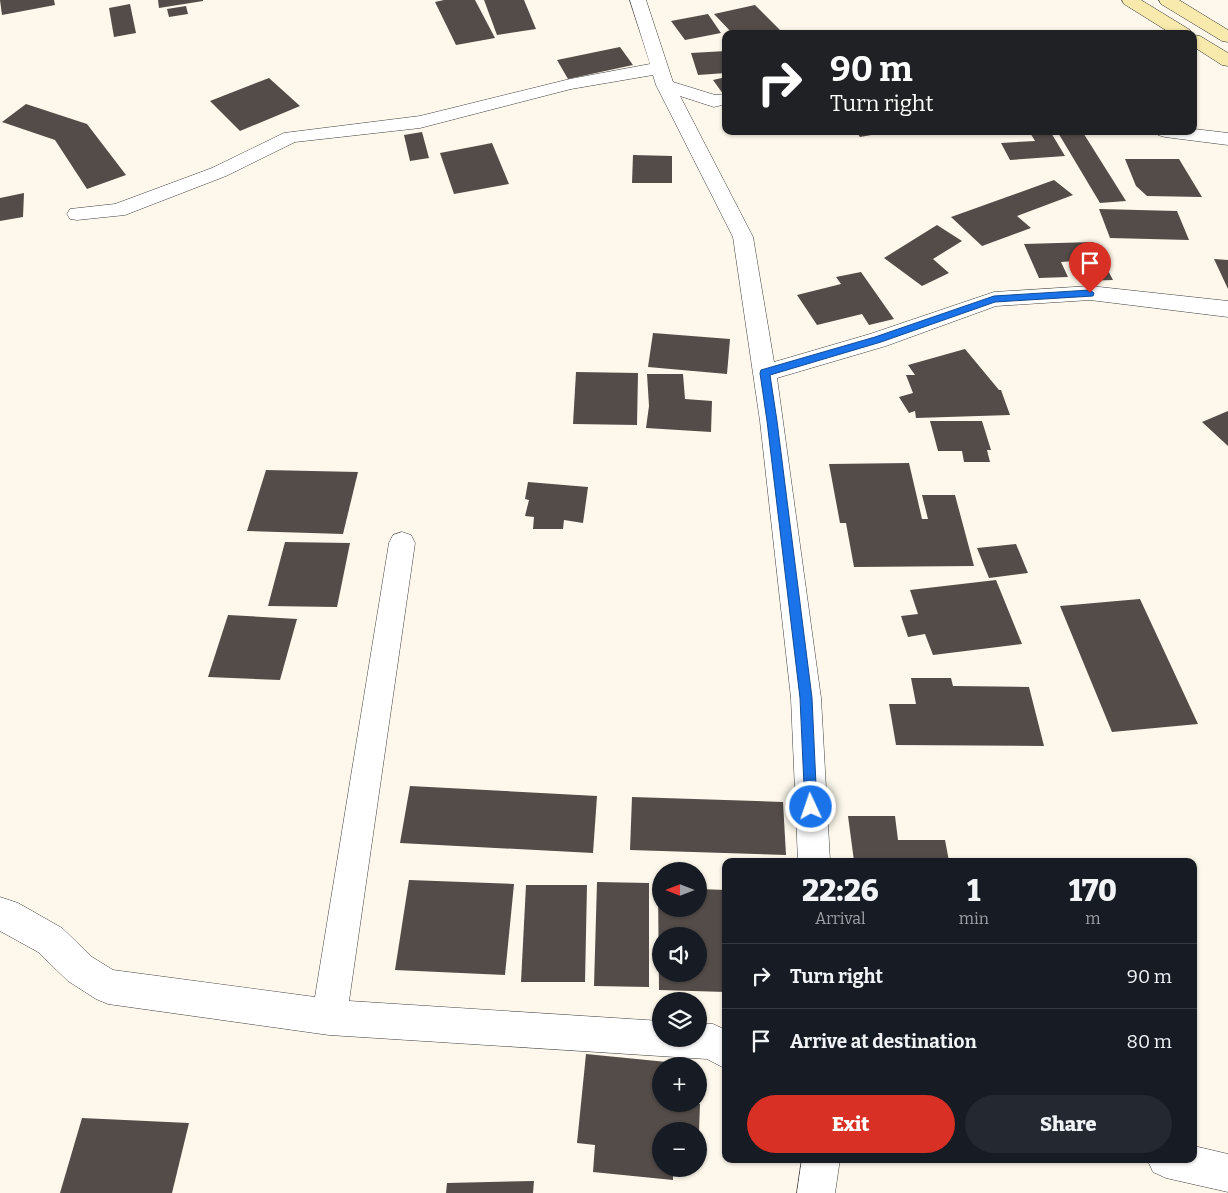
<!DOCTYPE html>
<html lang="en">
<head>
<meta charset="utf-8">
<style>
	body { margin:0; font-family:Bitter,serif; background:#242831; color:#f1f3f6; height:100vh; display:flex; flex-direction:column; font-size:19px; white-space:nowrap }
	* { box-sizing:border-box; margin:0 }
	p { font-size:16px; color:#9ea1a6 }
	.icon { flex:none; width:28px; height:28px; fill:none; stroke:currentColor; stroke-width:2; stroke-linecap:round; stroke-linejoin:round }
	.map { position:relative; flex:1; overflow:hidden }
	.drawer { position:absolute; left:722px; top:858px; width:475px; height:305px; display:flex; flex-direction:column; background:#171b24; border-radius:10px; box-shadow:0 1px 4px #0004 }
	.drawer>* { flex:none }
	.guide { position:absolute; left:722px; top:30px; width:475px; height:105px; border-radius:10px; box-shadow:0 1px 4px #0004; background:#202124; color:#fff; overflow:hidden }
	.needle { width:32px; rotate:270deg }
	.fabs { position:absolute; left:652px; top:862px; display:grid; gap:10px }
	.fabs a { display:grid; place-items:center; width:55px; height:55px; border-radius:50%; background:#171b24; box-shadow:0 1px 4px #0004; font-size:25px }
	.pin { position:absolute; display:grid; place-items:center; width:42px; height:42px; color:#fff; margin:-51px -21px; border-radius:50% 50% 50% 0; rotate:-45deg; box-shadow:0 0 5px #0007 }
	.pin .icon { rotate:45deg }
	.me { position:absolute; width:55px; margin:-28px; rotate:357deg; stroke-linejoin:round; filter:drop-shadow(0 0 4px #0008) }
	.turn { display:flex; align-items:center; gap:18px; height:105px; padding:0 25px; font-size:22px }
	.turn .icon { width:65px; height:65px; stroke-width:2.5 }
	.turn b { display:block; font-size:35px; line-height:42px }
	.eta { display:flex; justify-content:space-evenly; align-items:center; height:85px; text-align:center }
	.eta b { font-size:30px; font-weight:800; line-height:35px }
	.action { display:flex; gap:10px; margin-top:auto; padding:10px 25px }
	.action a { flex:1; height:58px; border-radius:30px; background:#d93025; color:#fff; font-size:20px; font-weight:800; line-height:58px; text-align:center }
	.action a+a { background:#242831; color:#f1f3f6 }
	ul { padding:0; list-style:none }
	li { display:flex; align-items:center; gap:15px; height:65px; padding:0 25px; border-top:1px solid #363941 }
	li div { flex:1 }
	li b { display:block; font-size:19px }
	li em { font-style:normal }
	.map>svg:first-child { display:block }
	.building { fill:#534c49; fill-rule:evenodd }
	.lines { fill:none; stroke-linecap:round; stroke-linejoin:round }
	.minor-casing { stroke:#3e3e3e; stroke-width:1 }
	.secondary-casing { stroke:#2d2d2d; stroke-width:1 }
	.minor { fill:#fff; fill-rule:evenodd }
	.secondary { fill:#f8eaac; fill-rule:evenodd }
	.route { fill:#1a73e8; stroke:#114b97 }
</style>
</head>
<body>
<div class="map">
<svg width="1228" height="1193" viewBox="0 0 1228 1193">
	<rect width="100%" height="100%" fill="#fdf8eb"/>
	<g class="building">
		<path d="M 0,0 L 54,0 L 55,5 L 2,15 Z"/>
		<path d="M 158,0 L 203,0 L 203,1 L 159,8 Z"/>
		<path d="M 444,0 L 475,0 L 495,38 L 456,45 L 435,2 Z"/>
		<path d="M 484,0 L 524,0 L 536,29 L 497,35 Z"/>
		<path d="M 130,4 L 136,33 L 114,37 L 109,8 Z"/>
		<path d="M 755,5 L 784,34 L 733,34 L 714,14 Z"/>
		<path d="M 186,6 L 188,14 L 169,17 L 167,9 Z"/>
		<path d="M 708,14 L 721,33 L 685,40 L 671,21 Z"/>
		<path d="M 620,47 L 633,65 L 568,79 L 557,60 Z"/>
		<path d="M 726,51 L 726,73 L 698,75 L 691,53 Z"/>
		<path d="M 726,77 L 726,98 L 713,80 Z"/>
		<path d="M 269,78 L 300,106 L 240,131 L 210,101 Z"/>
		<path d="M 26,104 L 87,124 L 126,175 L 87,189 L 55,140 L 2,122 Z"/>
		<path d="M 856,131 L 887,131 L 888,132 L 860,137 Z"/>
		<path d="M 1029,131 L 1050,131 L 1065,156 L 1010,160 L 1001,143 L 1035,141 Z"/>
		<path d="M 1057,131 L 1082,131 L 1126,201 L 1100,203 Z"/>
		<path d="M 422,132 L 429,158 L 410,161 L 404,135 Z"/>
		<path d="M 492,143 L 509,184 L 454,194 L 440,153 Z"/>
		<path d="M 633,155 L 672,156 L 672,183 L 632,183 Z"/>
		<path d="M 1125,159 L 1179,159 L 1202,197 L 1147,196 L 1136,186 Z"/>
		<path d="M 1054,180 L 1073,195 L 1017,216 L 1031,228 L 982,246 L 951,217 Z"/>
		<path d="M 24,193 L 23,217 L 0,221 L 0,198 Z"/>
		<path d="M 1099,209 L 1177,211 L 1189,240 L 1110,238 Z"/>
		<path d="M 937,225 L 962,241 L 933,259 L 949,273 L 922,286 L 884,258 Z"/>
		<path d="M 1093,242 L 1113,280 L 1085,281 L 1075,261 L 1061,262 L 1068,277 L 1039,278 L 1024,244 Z"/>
		<path d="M 1214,259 L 1228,260 L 1228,289 Z"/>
		<path d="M 861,272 L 894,319 L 869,325 L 862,314 L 817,325 L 797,295 L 841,284 L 836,277 Z"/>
		<path d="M 653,333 L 730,339 L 727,374 L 648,367 Z"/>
		<path d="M 965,349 L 999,390 L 1001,390 L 1010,415 L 916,418 L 915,411 L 909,413 L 899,397 L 913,393 L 906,375 L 915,375 L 908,365 Z"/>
		<path d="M 576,372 L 638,373 L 637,425 L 573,424 Z"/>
		<path d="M 647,374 L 683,374 L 685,399 L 712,401 L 711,432 L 646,428 L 649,406 Z"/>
		<path d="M 1228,411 L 1228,446 L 1202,422 Z"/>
		<path d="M 930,421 L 982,421 L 991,450 L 987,450 L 990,462 L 964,462 L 962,451 L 938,451 Z"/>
		<path d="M 909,463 L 922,519 L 928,519 L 922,495 L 955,495 L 974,566 L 854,567 L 846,523 L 840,523 L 829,464 Z"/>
		<path d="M 266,470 L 358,472 L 343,534 L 247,531 Z"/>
		<path d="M 528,482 L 588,487 L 583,523 L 564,520 L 563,529 L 533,529 L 534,517 L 525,516 L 529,500 L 525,499 Z"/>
		<path d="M 285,542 L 350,543 L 337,607 L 268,606 Z"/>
		<path d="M 1016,544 L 1028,573 L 989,578 L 977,548 Z"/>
		<path d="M 996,580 L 1022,644 L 933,655 L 925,634 L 908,637 L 901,616 L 918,614 L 910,590 Z"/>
		<path d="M 1140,599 L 1198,724 L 1112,732 L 1060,606 Z"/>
		<path d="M 228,615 L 297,619 L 280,680 L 208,677 Z"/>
		<path d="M 911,678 L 951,678 L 953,686 L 1029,687 L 1044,746 L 896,745 L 889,704 L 916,704 Z"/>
		<path d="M 410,786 L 597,796 L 593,853 L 400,843 Z"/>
		<path d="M 632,797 L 783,802 L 786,855 L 630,850 Z"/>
		<path d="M 848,816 L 895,816 L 898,840 L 945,840 L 949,861 L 854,861 Z"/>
		<path d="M 409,880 L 514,884 L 505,975 L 395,970 Z"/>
		<path d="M 597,882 L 649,883 L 649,987 L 594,986 Z"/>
		<path d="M 526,885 L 587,885 L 585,982 L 521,982 Z"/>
		<path d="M 658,888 L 661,888 L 661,909 L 699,909 L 699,889 L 726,890 L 726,992 L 659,990 ZM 661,936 L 699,936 L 699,974 L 661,974 Z"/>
		<path d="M 586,1054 L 697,1065 L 661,1066 L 661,1104 L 700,1104 L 699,1131 L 661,1131 L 661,1169 L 673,1169 L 673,1180 L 593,1172 L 595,1145 L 577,1143 Z"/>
		<path d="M 82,1118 L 189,1123 L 172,1193 L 60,1193 Z"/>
		<path d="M 534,1181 L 533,1193 L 446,1193 L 447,1183 Z"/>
	</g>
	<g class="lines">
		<defs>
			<g id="minor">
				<path d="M 630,0 L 646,0 L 673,82 L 715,95 L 726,94 L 726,104 L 714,107 L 680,96 L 753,237 L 774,362 L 870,334 L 994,292 L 1090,286 L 1228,301 L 1228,317 L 1090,300 L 996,306 L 886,346 L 777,378 L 821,698 L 830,861 L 798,861 L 791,698 L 760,421 L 733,237 L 656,85 L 653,75 L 571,89 L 420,128 L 295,142 L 226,176 L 125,215 L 77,220 L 70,219 L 67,214 L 70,209 L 115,204 L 212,168 L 284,133 L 420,116 L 570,79 L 650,64 Z"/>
				<path d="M 1194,129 L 1228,133 L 1228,145 L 1165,137 L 1158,135 L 1156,131 L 1194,131 Z"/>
				<path d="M 402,532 L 411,535 L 415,543 L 349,1001 L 661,1021 L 661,1039 L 699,1039 L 699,1023 L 713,1024 L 726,1030 L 726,1069 L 707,1059 L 329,1035 L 108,1004 L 96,999 L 68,981 L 38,952 L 0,931 L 0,897 L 18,903 L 62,928 L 92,957 L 113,970 L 315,997 L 389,543 L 393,535 Z"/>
				<path d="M 1194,1146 L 1228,1154 L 1228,1192 L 1166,1178 L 1153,1172 L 1147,1159 L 1194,1159 Z"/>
				<path d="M 802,1159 L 840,1159 L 835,1193 L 797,1193 Z"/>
			</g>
			<g id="secondary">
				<path d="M 1122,0 L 1141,0 L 1190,30 L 1192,34 L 1172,34 L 1124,4 Z"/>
				<path d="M 1159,0 L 1179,0 L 1228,30 L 1228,42 L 1222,41 L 1161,4 Z"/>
				<path d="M 1194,35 L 1200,36 L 1228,53 L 1228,66 L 1222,65 L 1194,47 Z"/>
			</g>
		</defs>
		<use href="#minor" class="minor-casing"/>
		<use href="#secondary" class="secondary-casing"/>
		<use href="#minor" class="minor"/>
		<use href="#secondary" class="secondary"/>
	</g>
	<path class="route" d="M 1090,290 L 1094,293 L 1093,296 L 995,302 L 881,342 L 770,375 L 777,421 L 812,698 L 817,807 L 816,811 L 811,813 L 806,811 L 805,807 L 800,698 L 767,421 L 760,373 L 761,370 L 875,337 L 994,296 Z"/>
</svg>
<div class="fabs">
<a><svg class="needle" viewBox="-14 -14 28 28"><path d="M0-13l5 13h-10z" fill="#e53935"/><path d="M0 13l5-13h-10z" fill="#9ea1a6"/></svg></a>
<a><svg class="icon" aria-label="sound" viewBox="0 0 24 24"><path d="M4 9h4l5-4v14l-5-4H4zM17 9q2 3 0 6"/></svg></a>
<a><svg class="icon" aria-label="layers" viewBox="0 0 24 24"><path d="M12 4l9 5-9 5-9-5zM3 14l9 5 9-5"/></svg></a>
<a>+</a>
<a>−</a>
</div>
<div class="pin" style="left:1090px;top:293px;background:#d93025"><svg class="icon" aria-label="arrive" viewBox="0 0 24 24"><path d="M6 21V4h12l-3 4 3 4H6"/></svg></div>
<svg class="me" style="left:811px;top:807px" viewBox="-20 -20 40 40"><circle r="17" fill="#1a73e8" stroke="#fff" stroke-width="3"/><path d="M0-11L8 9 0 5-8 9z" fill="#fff"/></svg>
<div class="guide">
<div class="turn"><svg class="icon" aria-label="right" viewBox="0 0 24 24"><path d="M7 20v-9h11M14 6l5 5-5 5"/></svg><div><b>90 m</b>Turn right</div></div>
</div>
<section class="drawer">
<div class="eta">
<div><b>22:26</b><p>Arrival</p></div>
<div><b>1</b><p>min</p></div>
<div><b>170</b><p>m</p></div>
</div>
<ul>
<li><svg class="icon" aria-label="right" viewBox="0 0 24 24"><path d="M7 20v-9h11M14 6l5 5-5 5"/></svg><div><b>Turn right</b></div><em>90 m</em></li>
<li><svg class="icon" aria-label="arrive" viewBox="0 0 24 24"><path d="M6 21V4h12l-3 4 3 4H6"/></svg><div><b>Arrive at destination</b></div><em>80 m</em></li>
</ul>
<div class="action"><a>Exit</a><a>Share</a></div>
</section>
</div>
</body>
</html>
